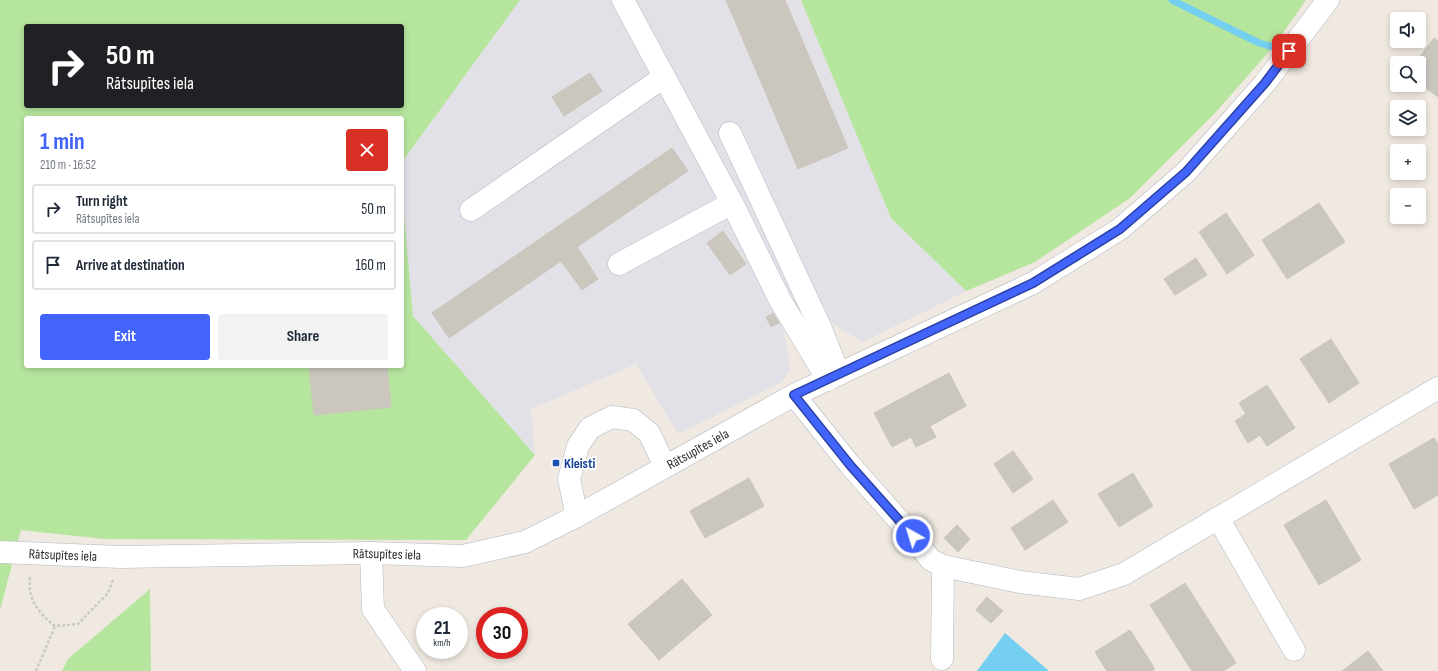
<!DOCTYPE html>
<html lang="en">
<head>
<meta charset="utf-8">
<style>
	body { margin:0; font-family:"Sofia Sans Condensed",sans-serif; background:#f2f2f3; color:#1f2937; height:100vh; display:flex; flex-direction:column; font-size:15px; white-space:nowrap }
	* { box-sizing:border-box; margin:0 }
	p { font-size:13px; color:#747a83 }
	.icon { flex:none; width:22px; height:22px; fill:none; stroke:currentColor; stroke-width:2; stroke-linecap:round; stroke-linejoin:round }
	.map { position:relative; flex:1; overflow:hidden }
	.details { position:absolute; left:24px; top:116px; width:380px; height:252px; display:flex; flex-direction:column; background:#fff; border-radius:4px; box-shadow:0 2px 6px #0003 }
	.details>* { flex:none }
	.top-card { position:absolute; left:24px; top:24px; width:380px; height:84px; border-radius:4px; box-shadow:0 2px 6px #0003; background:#202124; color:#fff; overflow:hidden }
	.controls { position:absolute; left:1390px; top:12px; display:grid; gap:8px }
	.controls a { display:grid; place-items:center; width:36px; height:36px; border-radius:4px; background:#fff; box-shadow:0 2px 6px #0003; font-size:20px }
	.speed { position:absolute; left:416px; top:607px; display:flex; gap:8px; font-size:20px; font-weight:700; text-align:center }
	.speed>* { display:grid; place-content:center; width:52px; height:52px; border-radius:50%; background:#fff; box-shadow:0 2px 6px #0003; line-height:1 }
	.speed small { font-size:10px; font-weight:400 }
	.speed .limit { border:6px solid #d22; background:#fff; color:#111 }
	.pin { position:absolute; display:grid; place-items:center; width:34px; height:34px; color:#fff; margin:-17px; border-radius:8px; box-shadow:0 2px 6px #0006 }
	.me { position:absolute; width:44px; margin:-22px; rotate:321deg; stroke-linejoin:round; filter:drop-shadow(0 0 3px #0008) }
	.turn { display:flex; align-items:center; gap:14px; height:84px; padding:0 16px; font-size:18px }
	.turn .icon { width:52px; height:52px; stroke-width:2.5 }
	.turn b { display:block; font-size:28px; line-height:34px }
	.round { display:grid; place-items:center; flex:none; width:42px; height:42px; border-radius:4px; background:#f2f2f3 }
	.head { display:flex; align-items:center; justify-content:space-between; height:68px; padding:0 16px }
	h1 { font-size:24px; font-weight:700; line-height:30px; color:#4264fb }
	.cta { display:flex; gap:8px; margin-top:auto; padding:8px 16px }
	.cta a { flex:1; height:46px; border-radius:4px; background:#4264fb; color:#fff; font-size:16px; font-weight:700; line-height:46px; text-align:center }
	.cta a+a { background:#f2f2f3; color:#1f2937 }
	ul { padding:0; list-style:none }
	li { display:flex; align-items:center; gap:12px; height:50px; margin:0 8px 6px; padding:0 8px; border:2px solid #e0e1e3; border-radius:4px }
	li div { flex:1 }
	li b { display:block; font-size:15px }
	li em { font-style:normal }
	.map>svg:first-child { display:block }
	.industrial { fill:#e3e1e8 }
	.green { fill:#b6e59e; fill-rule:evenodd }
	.water { fill:#75cff0 }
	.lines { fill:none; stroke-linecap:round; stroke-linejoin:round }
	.stream { stroke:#75cff0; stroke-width:7 }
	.building { fill:#cbc7bf; stroke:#cbc5ba }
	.minor-casing { stroke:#b4b7c1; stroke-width:23 }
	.path { stroke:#c9c9c9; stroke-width:2.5; stroke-dasharray:3 2; stroke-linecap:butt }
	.minor { stroke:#fff; stroke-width:22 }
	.route-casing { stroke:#2b41a3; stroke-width:10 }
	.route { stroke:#4264fb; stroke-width:7 }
	.transit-dot { fill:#1a4fb4; stroke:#fff; stroke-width:1.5 }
	.labels { text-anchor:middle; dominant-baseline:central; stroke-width:4; stroke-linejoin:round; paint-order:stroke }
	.street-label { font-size:14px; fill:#2e2e2e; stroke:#fff }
	.transit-label { font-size:14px; font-weight:bold; fill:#164399; stroke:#fff; text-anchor:start }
</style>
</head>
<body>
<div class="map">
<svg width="1438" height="671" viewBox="0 0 1438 671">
	<rect width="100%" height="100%" fill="#efe9e1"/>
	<path class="industrial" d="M 520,0 L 801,0 L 891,218 L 966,291 L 863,342 L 831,323 L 810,334 L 775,304 L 787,345 L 790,370 L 782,382 L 678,434 L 636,364 L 531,409 L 535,455 L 413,316 L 402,192 L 402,162 Z"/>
	<g class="green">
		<path d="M 0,0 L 520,0 L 402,162 L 402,118 L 26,118 L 26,366 L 402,366 L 402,192 L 413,316 L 535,455 L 466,540 L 104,539 L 21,530 L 0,610 ZM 26,26 L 402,26 L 402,106 L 26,106 Z"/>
		<path d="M 801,0 L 1306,0 L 1273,47 L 1215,113 L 1130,198 L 1035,262 L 966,291 L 891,218 Z"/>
		<path d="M 150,589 L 151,671 L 62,671 L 68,659 Z"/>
	</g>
	<path class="water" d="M 1005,633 L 1049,671 L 977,671 Z"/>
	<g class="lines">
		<path class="stream" d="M 1172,0 L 1259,43 L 1273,47"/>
	</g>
	<g class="building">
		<path d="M 726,0 L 785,0 L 848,148 L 798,169 Z"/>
		<path d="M 1434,38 L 1438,41 L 1438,97 L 1419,83 L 1419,63 L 1415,63 Z"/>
		<path d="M 590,73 L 602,91 L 564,116 L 552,97 Z"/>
		<path d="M 672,148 L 688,171 L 577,247 L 598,279 L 582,290 L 561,261 L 449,338 L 432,313 Z"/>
		<path d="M 1319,203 L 1345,242 L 1287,279 L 1262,240 Z"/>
		<path d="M 1226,213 L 1254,255 L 1227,274 L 1199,232 Z"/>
		<path d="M 723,231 L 746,264 L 730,275 L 707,243 Z"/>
		<path d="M 1196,258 L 1207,275 L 1175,295 L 1164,279 Z"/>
		<path d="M 773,313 L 779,323 L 771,327 L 766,317 Z"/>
		<path d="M 1331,339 L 1359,383 L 1329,403 L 1300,359 Z"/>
		<path d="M 309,366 L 387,366 L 391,407 L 314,415 Z"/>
		<path d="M 949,373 L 966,406 L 930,426 L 936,437 L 916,447 L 911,437 L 892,447 L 874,413 Z"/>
		<path d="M 1267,385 L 1295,428 L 1267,446 L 1260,435 L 1248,443 L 1235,421 L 1246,414 L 1239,403 Z"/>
		<path d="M 1434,438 L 1438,444 L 1438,495 L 1414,509 L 1389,464 Z"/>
		<path d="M 1013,451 L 1033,479 L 1013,493 L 994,464 Z"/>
		<path d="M 1133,473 L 1153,506 L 1119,527 L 1098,494 Z"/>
		<path d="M 749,478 L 764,506 L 705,538 L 690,511 Z"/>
		<path d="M 1053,500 L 1068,522 L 1025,550 L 1011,528 Z"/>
		<path d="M 1326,500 L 1361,560 L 1319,585 L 1284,525 Z"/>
		<path d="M 957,525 L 970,539 L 958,552 L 944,538 Z"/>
		<path d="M 682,579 L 712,615 L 659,660 L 628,624 Z"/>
		<path d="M 1185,583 L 1236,663 L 1223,671 L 1192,671 L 1150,605 Z"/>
		<path d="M 987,597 L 1003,611 L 991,623 L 976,610 Z"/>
		<path d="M 1130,630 L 1155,669 L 1152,671 L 1107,671 L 1095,652 Z"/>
		<path d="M 1368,651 L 1383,671 L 1342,671 Z"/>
	</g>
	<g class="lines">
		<defs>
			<g id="minor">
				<path d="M 623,0 L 732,203 L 780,300 L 828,380"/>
				<path d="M 730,133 L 821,329 L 839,374"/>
				<path d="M 471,210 L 664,77"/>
				<path d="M 619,264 L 732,203"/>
				<path d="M 794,395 L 850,465 L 903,525 L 931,560 L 943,566 L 942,659"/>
				<path d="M 577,516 L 569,479 L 578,446 L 590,428 L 612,417 L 633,420 L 649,433 L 665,466"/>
				<path d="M 1218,518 L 1294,650"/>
				<path id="s1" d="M 0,552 L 120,557 L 371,553 L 463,556 L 525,542 L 577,516 L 794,395 L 1033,283 L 1120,229 L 1186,172 L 1265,83 L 1328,0"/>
				<path d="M 371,553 L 373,609 L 415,671"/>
				<path d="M 943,566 L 1020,582 L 1079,589 L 1124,574 L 1438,388"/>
			</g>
		</defs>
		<use href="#minor" class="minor-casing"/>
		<g class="path">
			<path d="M 30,577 C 27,598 39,614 55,626 L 78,624 L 108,593 L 113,580"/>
			<path d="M 36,671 L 55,626"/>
		</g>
		<use href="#minor" class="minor"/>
	</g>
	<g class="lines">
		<defs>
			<path id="route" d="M 913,536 L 850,465 L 794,395 L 1033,283 L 1120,229 L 1186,172 L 1265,83 L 1289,51"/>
		</defs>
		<use href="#route" class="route-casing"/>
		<use href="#route" class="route"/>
	</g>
	<rect class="transit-dot" x="552" y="459" width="8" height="8" rx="2"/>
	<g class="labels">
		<g class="street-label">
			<text stroke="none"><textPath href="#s1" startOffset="723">Rātsupītes iela</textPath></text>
			<text stroke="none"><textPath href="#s1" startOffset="63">Rātsupītes iela</textPath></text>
			<text stroke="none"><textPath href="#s1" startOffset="387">Rātsupītes iela</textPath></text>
		</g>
		<g class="transit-label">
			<text x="564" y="463">Kleisti</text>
		</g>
	</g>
</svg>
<div class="controls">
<a><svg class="icon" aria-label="sound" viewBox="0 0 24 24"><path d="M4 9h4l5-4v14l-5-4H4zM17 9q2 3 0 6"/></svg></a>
<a><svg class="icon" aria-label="search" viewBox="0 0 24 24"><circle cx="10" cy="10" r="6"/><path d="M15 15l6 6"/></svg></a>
<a><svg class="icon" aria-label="layers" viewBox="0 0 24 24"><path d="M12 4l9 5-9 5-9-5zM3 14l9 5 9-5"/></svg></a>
<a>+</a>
<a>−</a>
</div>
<div class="speed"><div>21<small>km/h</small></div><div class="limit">30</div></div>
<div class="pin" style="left:1289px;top:51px;background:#d93025"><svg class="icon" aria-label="arrive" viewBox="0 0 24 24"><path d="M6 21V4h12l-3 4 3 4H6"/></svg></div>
<svg class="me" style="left:913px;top:536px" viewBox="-20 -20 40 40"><circle r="17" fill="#4264fb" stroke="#fff" stroke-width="3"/><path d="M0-11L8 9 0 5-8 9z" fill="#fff"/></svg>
<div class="top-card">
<div class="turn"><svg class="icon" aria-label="right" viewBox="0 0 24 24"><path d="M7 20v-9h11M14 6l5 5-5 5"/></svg><div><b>50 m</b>Rātsupītes iela</div></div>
</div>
<section class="details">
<div class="head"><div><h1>1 min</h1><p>210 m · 16:52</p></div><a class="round" style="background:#d93025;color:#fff"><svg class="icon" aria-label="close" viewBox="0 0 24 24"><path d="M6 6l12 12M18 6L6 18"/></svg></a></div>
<ul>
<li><svg class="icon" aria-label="right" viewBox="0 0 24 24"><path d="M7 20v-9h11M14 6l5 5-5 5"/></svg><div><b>Turn right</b><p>Rātsupītes iela</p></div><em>50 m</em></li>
<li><svg class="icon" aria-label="arrive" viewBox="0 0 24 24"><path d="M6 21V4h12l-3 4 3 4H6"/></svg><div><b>Arrive at destination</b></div><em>160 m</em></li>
</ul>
<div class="cta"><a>Exit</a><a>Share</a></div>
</section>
</div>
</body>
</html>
